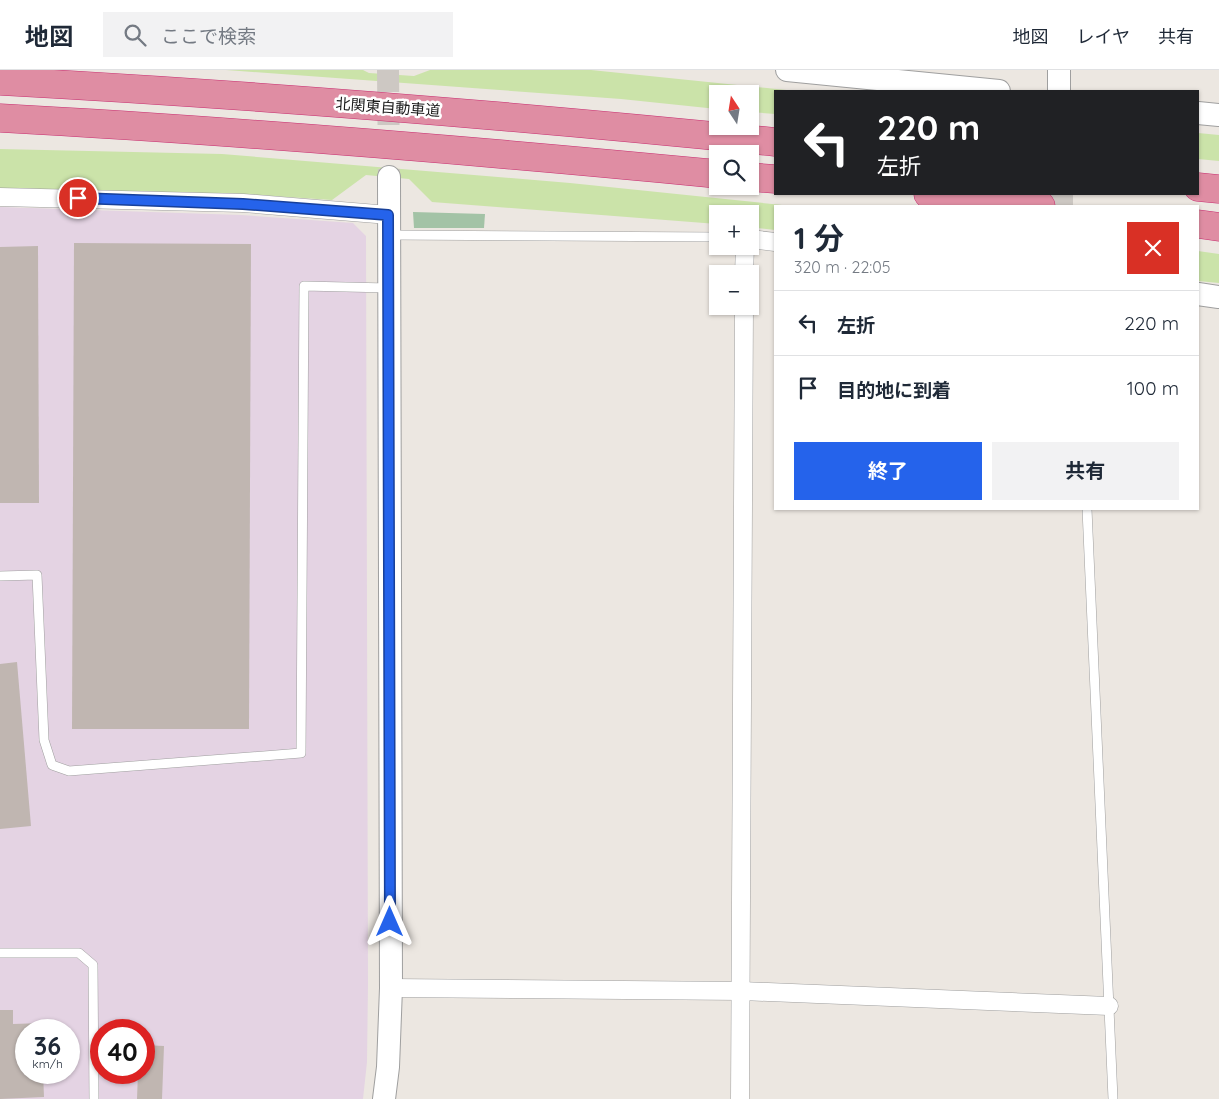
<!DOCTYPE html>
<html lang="ja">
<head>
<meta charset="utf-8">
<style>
	body { margin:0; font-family:Quicksand,"Noto Sans JP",sans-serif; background:#f2f2f3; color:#1f2937; height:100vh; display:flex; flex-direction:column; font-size:19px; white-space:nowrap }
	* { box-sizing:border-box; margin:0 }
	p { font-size:16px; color:#747a83 }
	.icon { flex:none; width:28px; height:28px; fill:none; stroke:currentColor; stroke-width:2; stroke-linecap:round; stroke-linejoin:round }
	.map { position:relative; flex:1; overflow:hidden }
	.panel { position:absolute; left:774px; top:135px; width:425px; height:305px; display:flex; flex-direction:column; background:#fff; border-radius:0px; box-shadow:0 1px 4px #0004 }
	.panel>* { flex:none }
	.top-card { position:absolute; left:774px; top:20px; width:425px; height:105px; border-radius:0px; box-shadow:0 1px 4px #0004; background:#202124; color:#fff; overflow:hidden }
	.needle { width:32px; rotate:348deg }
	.tools { position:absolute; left:709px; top:15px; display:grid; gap:10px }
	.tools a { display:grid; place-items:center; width:50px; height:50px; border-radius:0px; background:#fff; box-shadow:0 1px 4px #0004; font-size:25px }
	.speed { position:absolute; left:15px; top:949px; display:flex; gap:10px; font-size:25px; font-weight:700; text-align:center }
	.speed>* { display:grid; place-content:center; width:65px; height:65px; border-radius:50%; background:#fff; box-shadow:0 1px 4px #0004; line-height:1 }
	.speed small { font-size:12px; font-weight:400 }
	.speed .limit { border:8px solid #d22; background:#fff; color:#111 }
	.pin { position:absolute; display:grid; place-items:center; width:42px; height:42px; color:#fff; margin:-21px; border:2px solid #fff; border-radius:50%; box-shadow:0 1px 5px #0007 }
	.me { position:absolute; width:55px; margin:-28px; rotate:0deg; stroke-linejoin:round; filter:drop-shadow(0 0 4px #0008) }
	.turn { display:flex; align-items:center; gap:18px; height:105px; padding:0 20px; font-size:22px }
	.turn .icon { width:65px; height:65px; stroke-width:2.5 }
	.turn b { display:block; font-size:35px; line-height:42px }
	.round { display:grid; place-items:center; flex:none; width:52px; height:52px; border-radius:0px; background:#f2f2f3 }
	.overview { display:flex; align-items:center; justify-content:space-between; height:85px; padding:0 20px }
	h1 { font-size:30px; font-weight:700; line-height:38px }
	.action { display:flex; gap:10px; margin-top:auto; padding:10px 20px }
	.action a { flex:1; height:58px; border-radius:0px; background:#2563eb; color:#fff; font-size:20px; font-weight:700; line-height:58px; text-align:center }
	.action a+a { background:#f2f2f3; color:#1f2937 }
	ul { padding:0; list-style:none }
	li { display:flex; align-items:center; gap:15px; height:65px; padding:0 20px; border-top:1px solid #e0e1e3 }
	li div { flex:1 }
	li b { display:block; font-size:19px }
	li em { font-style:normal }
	header { display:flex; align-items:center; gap:30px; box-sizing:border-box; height:70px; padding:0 25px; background:#fff; border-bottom:1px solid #e0e1e3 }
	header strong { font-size:24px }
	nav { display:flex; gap:28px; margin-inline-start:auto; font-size:18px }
	.search { width:350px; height:45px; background:#f2f2f3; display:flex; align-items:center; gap:12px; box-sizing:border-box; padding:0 18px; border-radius:0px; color:#747a83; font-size:19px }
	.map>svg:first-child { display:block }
	.industrial { fill:#e4d3e3; fill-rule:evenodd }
	.grass { fill:#cbe3a9 }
	.cemetery { fill:#a3c3a6 }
	.building { fill:#c0b6b1 }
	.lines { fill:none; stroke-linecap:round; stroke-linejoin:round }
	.tertiary-tunnel { stroke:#cdc8c3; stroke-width:22; stroke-dasharray:22 11; stroke-linecap:butt }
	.service-casing { stroke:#9f9f9f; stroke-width:10 }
	.minor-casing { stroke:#9f9f9f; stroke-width:19 }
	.tertiary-casing { stroke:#9f9f9f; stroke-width:24 }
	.motorway-casing { stroke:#c82f71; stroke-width:29 }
	.service { stroke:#fff; stroke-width:9 }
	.minor { stroke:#fff; stroke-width:18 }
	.tertiary { stroke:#fff; stroke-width:22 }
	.motorway { stroke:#df8da3; stroke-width:28 }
	.route-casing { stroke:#184099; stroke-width:12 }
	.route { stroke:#2563eb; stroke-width:9 }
	.labels { text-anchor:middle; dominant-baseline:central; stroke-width:5; stroke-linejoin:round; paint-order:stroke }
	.street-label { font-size:15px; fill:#1b1b1b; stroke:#fff }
</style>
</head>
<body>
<header>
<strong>地図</strong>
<div class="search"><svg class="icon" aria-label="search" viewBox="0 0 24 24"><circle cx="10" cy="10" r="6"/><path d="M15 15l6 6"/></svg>ここで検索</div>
<nav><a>地図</a><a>レイヤ</a><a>共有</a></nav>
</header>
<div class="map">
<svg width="1219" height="1029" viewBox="0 0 1219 1029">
	<rect width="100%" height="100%" fill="#ece7e1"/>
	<path class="industrial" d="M 0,137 L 241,145 L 353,153 L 366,166 L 368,914 L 367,992 L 363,1029 L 0,1029 ZM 26,960 L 69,960 L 69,1002 L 26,1002 ZM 101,960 L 144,960 L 144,1002 L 101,1002 Z"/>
	<g class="grass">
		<path d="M 226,0 L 363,0 L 369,3 L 414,6 L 430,0 L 591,0 L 796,21 L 775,21 L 775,44 L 750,42 L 750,24 L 718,24 L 717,39 L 621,29 Z"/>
		<path d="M 1198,63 L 1219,65 L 1219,91 L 1198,89 Z"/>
		<path d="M 0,79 L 222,84 L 570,113 L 792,136 L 775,136 L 775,160 L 750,157 L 750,144 L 718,144 L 717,154 L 432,132 L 409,109 L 366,105 L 332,130 L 243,124 L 0,118 Z"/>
		<path d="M 1198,181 L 1219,184 L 1219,213 L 1198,211 Z"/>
	</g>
	<path class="cemetery" d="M 413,142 L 485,144 L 484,158 L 414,158 Z"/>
	<g class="building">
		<path d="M 74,173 L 251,174 L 249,659 L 72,659 Z"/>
		<path d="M 38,176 L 39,433 L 0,433 L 0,177 Z"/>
		<path d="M 17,592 L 31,756 L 0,759 L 0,594 Z"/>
		<path d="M 0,940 L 13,940 L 13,954 L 42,953 L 43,960 L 26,960 L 26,1002 L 43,1002 L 44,1027 L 0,1029 Z"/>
		<path d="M 144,975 L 164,976 L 162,1029 L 137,1029 L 138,1002 L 144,1002 Z"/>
	</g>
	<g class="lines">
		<g class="tertiary-tunnel">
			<path d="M 388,0 L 389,107"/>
			<path d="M 1062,124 L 1062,136"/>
		</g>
		<defs>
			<g id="service">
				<path d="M 390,165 L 718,167"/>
				<path d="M 1087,439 L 1113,1029"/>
				<path d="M 0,506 L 37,505 L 44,670 L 52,695 L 69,701 L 301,683 L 304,216 L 388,218"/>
				<path d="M 0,883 L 79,883 L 93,895 L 94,1029"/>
			</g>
			<g id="minor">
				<path d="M 0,127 L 243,133 L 389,145"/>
				<path d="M 750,169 L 775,172"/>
				<path d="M 744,204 L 745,176"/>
				<path d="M 391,918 L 742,921 L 1109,936"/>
				<path d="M 740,1029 L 744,236"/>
			</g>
			<g id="tertiary">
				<path d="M 787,0 L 999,21"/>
				<path d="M 1059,0 L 1059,21"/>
				<path d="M 1198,43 L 1219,45"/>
				<path d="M 1198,224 L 1219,227"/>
				<path d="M 384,1029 L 388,997 L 391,918 L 389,107"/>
			</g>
			<g id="motorway">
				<path d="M 0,11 C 259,25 517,46 775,72"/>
				<path d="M 0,48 C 240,61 479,81 718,104"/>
				<path d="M 750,107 L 775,109"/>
				<path d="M 1198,117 L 1219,119"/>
				<path d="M 928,124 L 1041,136"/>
				<path d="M 1198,154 L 1219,157"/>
			</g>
		</defs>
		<use href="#service" class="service-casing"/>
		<use href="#minor" class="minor-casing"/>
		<use href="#tertiary" class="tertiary-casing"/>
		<use href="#motorway" class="motorway-casing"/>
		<use href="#service" class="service"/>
		<use href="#minor" class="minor"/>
		<use href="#tertiary" class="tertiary"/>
		<use href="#motorway" class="motorway"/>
	</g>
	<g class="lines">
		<defs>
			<path id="route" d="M 78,128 L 243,134 L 388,145 L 390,852"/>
		</defs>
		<use href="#route" class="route-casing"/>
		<use href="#route" class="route"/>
	</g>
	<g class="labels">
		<g class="street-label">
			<text transform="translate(388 37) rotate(4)">北関東自動車道</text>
		</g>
	</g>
</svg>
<div class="tools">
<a><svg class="needle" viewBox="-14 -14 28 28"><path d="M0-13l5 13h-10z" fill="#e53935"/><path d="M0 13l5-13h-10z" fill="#747a83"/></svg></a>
<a><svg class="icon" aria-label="search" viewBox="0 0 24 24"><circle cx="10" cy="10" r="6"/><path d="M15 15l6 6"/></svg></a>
<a>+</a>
<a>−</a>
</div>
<div class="speed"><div>36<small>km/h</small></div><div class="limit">40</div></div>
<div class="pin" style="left:78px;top:128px;background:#d93025"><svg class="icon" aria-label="arrive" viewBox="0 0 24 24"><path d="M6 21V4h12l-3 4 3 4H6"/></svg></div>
<svg class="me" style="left:390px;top:852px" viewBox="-20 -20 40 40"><path d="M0-17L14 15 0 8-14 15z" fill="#2563eb" stroke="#fff" stroke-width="4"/></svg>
<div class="top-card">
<div class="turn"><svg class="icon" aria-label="left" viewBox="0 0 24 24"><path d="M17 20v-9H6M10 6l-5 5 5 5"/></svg><div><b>220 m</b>左折</div></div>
</div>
<section class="panel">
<div class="overview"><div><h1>1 分</h1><p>320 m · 22:05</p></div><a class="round" style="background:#d93025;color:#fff"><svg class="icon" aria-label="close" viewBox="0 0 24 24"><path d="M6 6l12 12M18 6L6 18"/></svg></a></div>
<ul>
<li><svg class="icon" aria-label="left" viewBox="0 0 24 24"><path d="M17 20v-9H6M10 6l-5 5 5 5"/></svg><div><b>左折</b></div><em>220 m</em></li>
<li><svg class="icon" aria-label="arrive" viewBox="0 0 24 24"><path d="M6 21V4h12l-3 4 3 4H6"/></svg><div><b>目的地に到着</b></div><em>100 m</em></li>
</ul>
<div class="action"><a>終了</a><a>共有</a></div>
</section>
</div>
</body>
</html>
